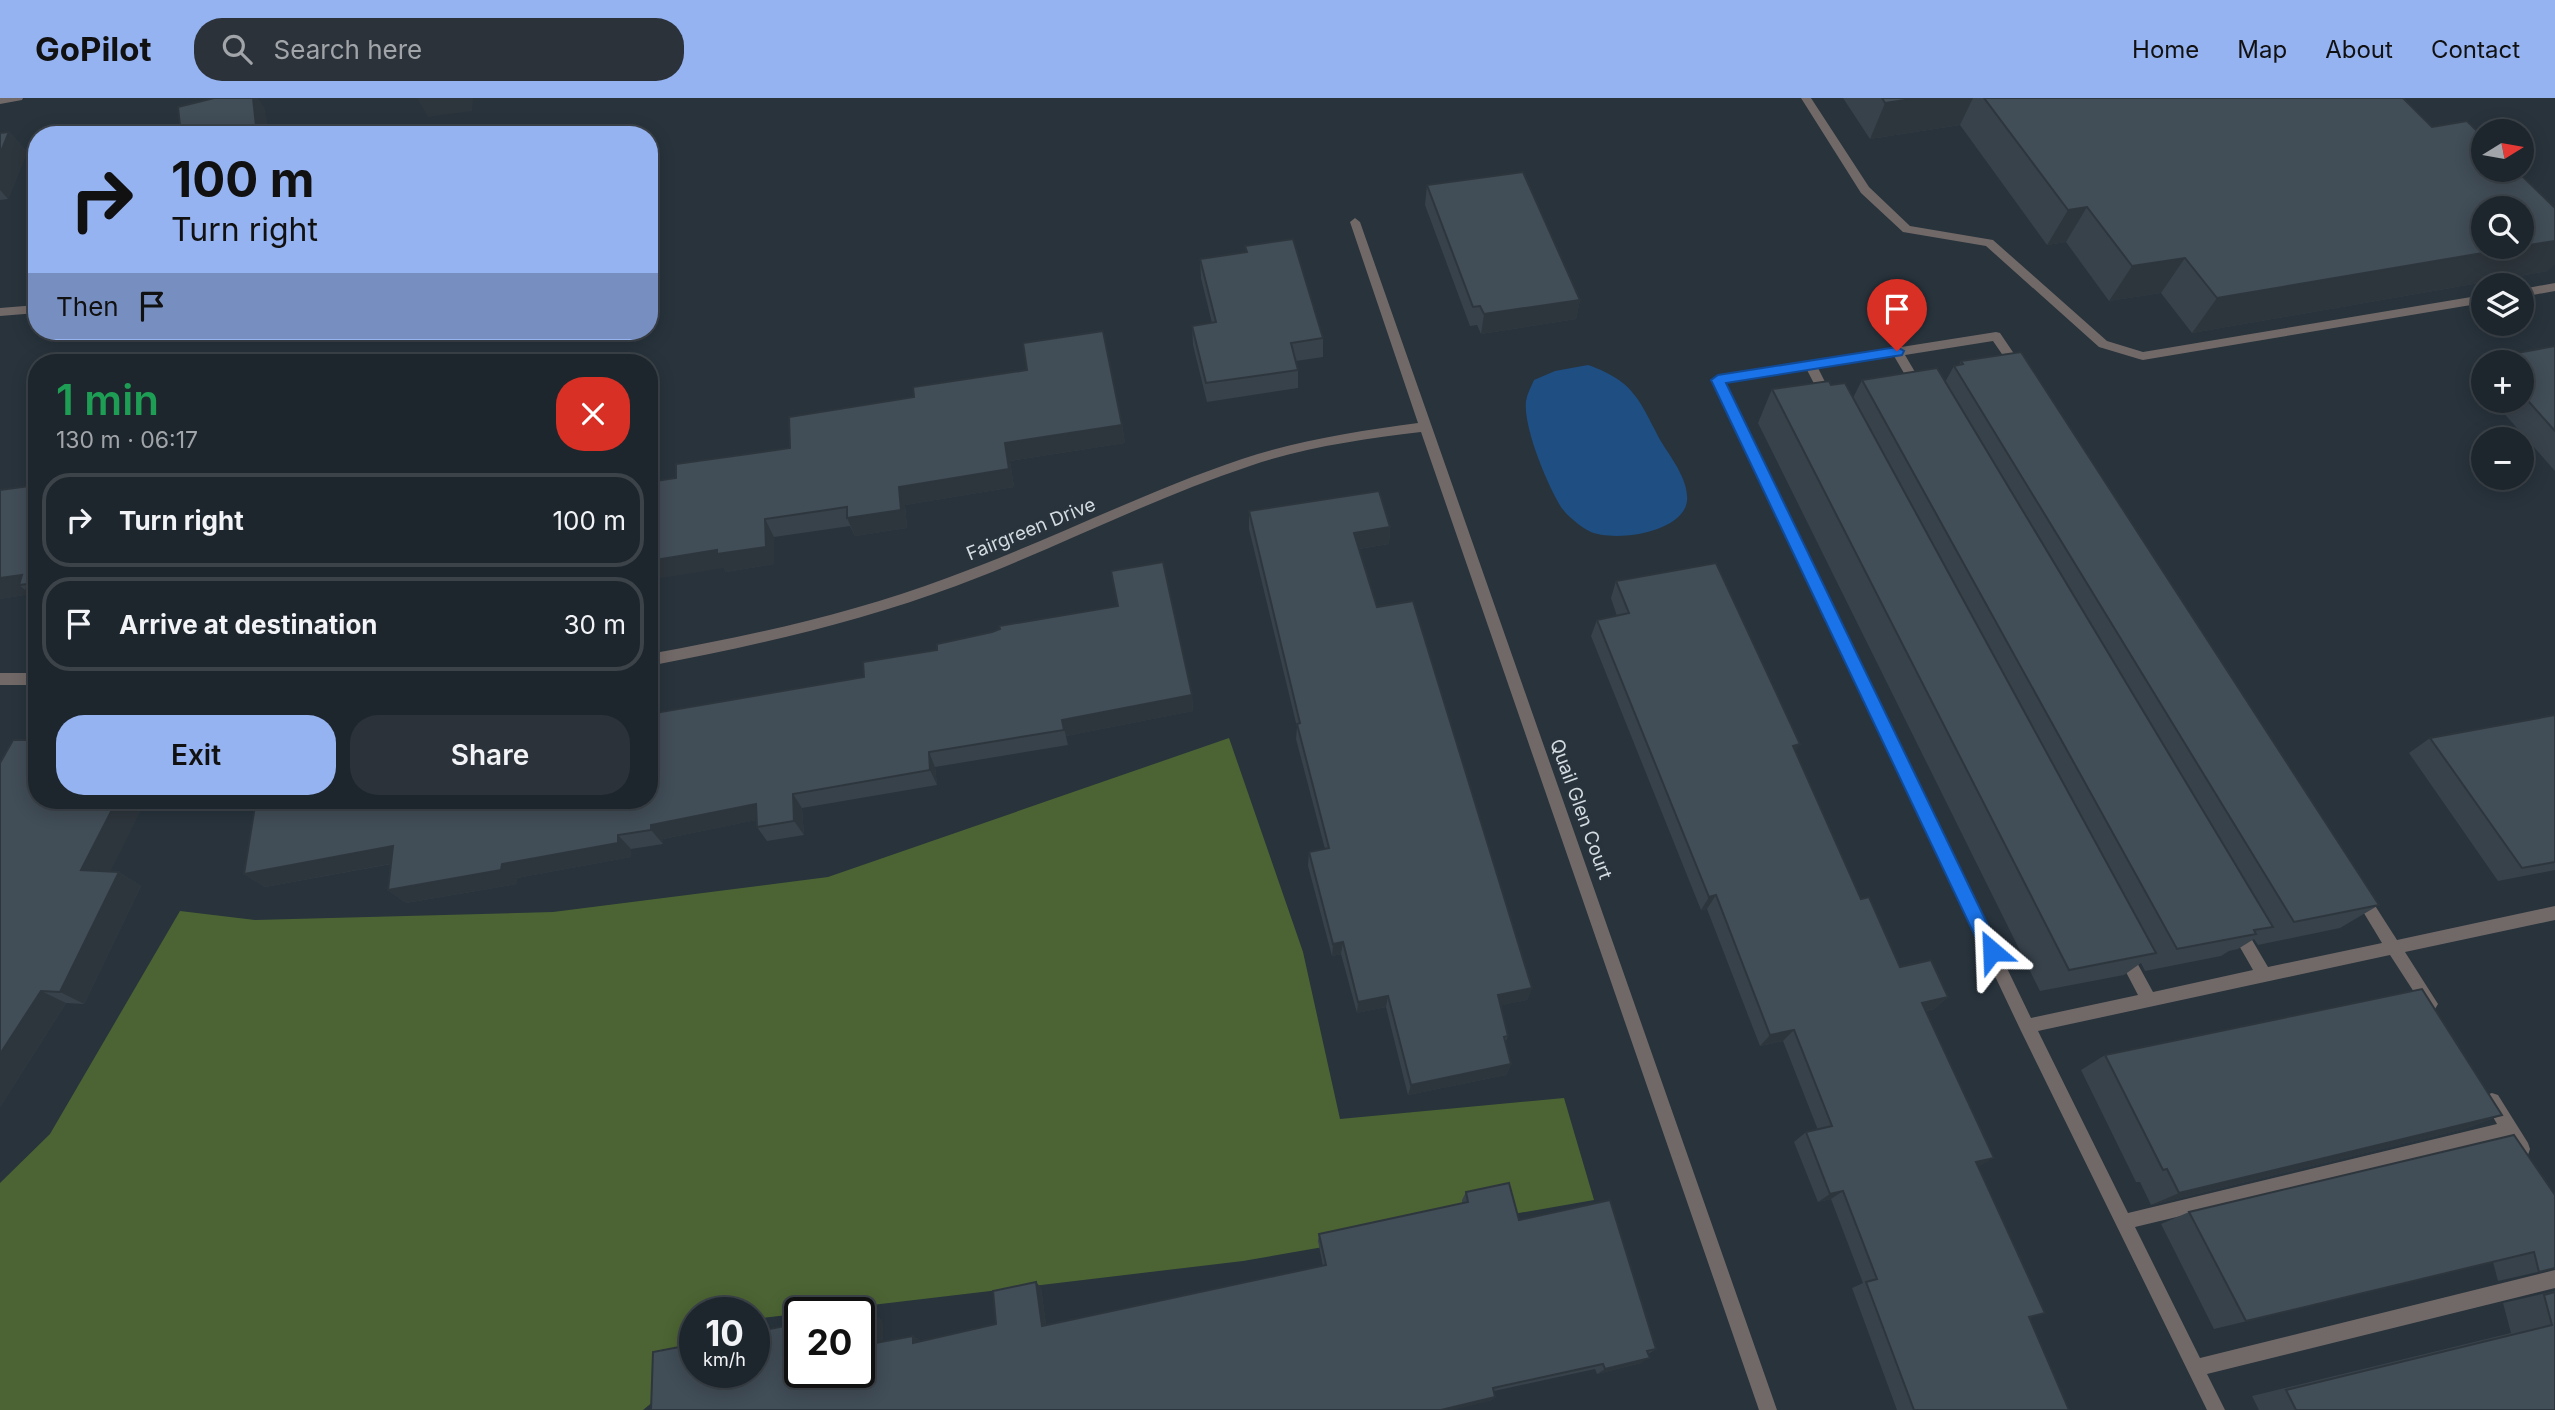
<!DOCTYPE html>
<html lang="en">
<head>
<meta charset="utf-8">
<style>
	body { margin:0; font-family:Inter,sans-serif; background:#2b3239; color:#f1f3f6; height:100vh; display:flex; flex-direction:column; font-size:26px; white-space:nowrap }
	* { box-sizing:border-box; margin:0 }
	p { font-size:23px; color:#a1a5aa }
	.icon { flex:none; width:38px; height:38px; fill:none; stroke:currentColor; stroke-width:2; stroke-linecap:round; stroke-linejoin:round }
	.map { position:relative; flex:1; overflow:hidden }
	.drawer { position:absolute; left:28px; top:256px; width:630px; height:455px; display:flex; flex-direction:column; background:#1e262d; border-radius:28px; box-shadow:0 4px 18px #0003,0 0 0 2px #3c4349 }
	.drawer>* { flex:none }
	.top-card { position:absolute; left:28px; top:28px; width:630px; height:214px; border-radius:28px; box-shadow:0 4px 18px #0003,0 0 0 2px #3c4349; background:#95b2f1; color:#111; overflow:hidden }
	.needle { width:46px; rotate:79deg }
	.buttons { position:absolute; left:2471px; top:21px; display:grid; gap:14px }
	.buttons a { display:grid; place-items:center; width:63px; height:63px; border-radius:50%; background:#1e262d; box-shadow:0 4px 18px #0003,0 0 0 2px #3c4349; font-size:35px }
	.speed { position:absolute; left:679px; top:1199px; display:flex; gap:14px; font-size:35px; font-weight:700; text-align:center }
	.speed>* { display:grid; place-content:center; width:91px; height:91px; border-radius:50%; background:#1e262d; box-shadow:0 4px 18px #0003,0 0 0 2px #3c4349; line-height:1 }
	.speed small { font-size:18px; font-weight:400 }
	.speed .limit { border:4px solid #111; border-radius:10px; background:#fff; color:#111 }
	.pin { position:absolute; display:grid; place-items:center; width:60px; height:60px; color:#fff; margin:-72px -30px; border-radius:50% 50% 50% 0; rotate:-45deg; box-shadow:0 0 7px #0007 }
	.pin .icon { rotate:45deg }
	.me { position:absolute; width:77px; margin:-38px; rotate:334deg; stroke-linejoin:round; filter:drop-shadow(0 0 5px #0008) }
	.turn { display:flex; align-items:center; gap:24px; height:147px; padding:0 28px; font-size:32px }
	.turn .icon { width:91px; height:91px; stroke-width:2.5 }
	.turn b { display:block; font-size:49px; line-height:60px }
	.then { display:flex; align-items:center; height:66px; padding:0 28px; background:#0003; gap:14px; font-size:26px }
	.round { display:grid; place-items:center; flex:none; width:74px; height:74px; border-radius:28px; background:#2b3239 }
	.summary { display:flex; align-items:center; justify-content:space-between; height:119px; padding:0 28px }
	h1 { font-size:42px; font-weight:600; line-height:52px; color:#1e9e55 }
	.cta { display:flex; gap:14px; margin-top:auto; padding:14px 28px }
	.cta a { flex:1; height:80px; border-radius:28px; background:#95b2f1; color:#111; font-size:28px; font-weight:600; line-height:80px; text-align:center }
	.cta a+a { background:#2b3239; color:#f1f3f6 }
	ul { padding:0; list-style:none }
	li { display:flex; align-items:center; gap:21px; height:94px; margin:0 14px 10px; padding:0 14px; border:4px solid #3c4349; border-radius:28px }
	li div { flex:1 }
	li b { display:block; font-size:26px }
	li em { font-style:normal }
	header { display:flex; align-items:center; gap:42px; box-sizing:border-box; height:98px; padding:0 35px; background:#95b2f1; color:#111 }
	header strong { font-size:33px }
	nav { display:flex; gap:38px; margin-inline-start:auto; font-size:24px }
	.search { width:490px; height:63px; background:#2b3239; display:flex; align-items:center; gap:18px; box-sizing:border-box; padding:0 24px; border-radius:28px; color:#a1a5aa; font-size:26px }
	.map>svg:first-child { display:block }
	.green { fill:#4c6433 }
	.water { fill:#1f4e82 }
	.lines { fill:none; stroke-linecap:round; stroke-linejoin:round }
	.service { fill:#716967; fill-rule:evenodd }
	.minor { fill:#716967; fill-rule:evenodd }
	.wall { fill:#38424b }
	.shaded-wall { fill:#2e363d }
	.building { fill:#414d57; stroke:#2e363d; stroke-width:2 }
	.route { fill:#1a73e8; stroke:#114b97; stroke-width:2 }
	.labels { text-anchor:middle; dominant-baseline:central; stroke-width:7; stroke-linejoin:round; paint-order:stroke }
	.street-label { font-size:19px; fill:#d3dae0; stroke:#28333c }
</style>
</head>
<body>
<header>
<strong>GoPilot</strong>
<div class="search"><svg class="icon" aria-label="search" viewBox="0 0 24 24"><circle cx="10" cy="10" r="6"/><path d="M15 15l6 6"/></svg>Search here</div>
<nav><a>Home</a><a>Map</a><a>About</a><a>Contact</a></nav>
</header>
<div class="map">
<svg width="2555" height="1312" viewBox="0 0 2555 1312">
	<rect width="100%" height="100%" fill="#28333c"/>
	<path class="green" d="M 1229,640 L 1303,854 L 1340,1021 L 1564,1000 L 1594,1102 L 1243,1163 L 754,1221 L 754,1214 L 695,1214 L 695,1269 L 643,1312 L 0,1312 L 0,1085 L 50,1036 L 180,813 L 255,822 L 553,814 L 828,779 Z"/>
	<path class="water" d="M 1588,267 C 1636,284 1639,303 1662,345 C 1672,361 1689,383 1687,403 C 1683,435 1613,445 1589,433 C 1581,429 1566,417 1561,409 C 1547,386 1523,329 1526,303 C 1527,296 1531,289 1534,282 L 1555,273 Z"/>
	<g class="lines">
		<g class="service">
			<path d="M 1801,0 L 1811,0 L 1869,89 L 1910,128 L 1993,142 L 2107,243 L 2143,254 L 2483,197 L 2483,205 L 2143,262 L 2139,261 L 2099,249 L 1986,148 L 1903,134 L 1861,95 Z"/>
			<path d="M 2555,185 L 2555,193 L 2522,199 L 2522,191 Z"/>
			<path d="M 37,207 L 37,215 L 0,218 L 0,210 Z"/>
			<path d="M 1996,234 L 2000,235 L 2023,269 L 2023,275 L 2015,275 L 1993,243 L 1905,257 L 1925,291 L 1919,295 L 1915,294 L 1894,258 L 1818,270 L 1833,300 L 1827,304 L 1823,303 L 1807,272 L 1725,285 L 2031,920 L 2138,897 L 2116,855 L 2119,850 L 2124,848 L 2129,850 L 2153,894 L 2253,872 L 2229,830 L 2232,825 L 2237,823 L 2242,825 L 2268,869 L 2382,845 L 2353,797 L 2355,792 L 2360,790 L 2365,792 L 2397,842 L 2555,808 L 2555,822 L 2405,854 L 2438,906 L 2435,911 L 2430,913 L 2425,911 L 2390,857 L 2038,933 L 2128,1115 L 2497,1026 L 2484,1003 L 2486,997 L 2492,995 L 2498,997 L 2528,1045 L 2530,1051 L 2528,1057 L 2522,1059 L 2516,1057 L 2506,1040 L 2135,1129 L 2200,1260 L 2555,1172 L 2555,1190 L 2207,1276 L 2225,1312 L 2207,1312 L 2021,933 L 1712,282 L 1718,278 Z"/>
		</g>
		<g class="minor">
			<path d="M 0,0 L 23,0 L 22,2 L 0,6 Z"/>
			<path d="M 1355,120 L 1360,124 L 1777,1312 L 1759,1312 L 1421,334 C 1364,341 1305,349 1250,368 C 1150,401 1055,451 956,488 C 856,525 754,548 649,568 L 649,556 C 750,538 850,516 947,480 C 1047,444 1141,395 1242,361 C 1299,342 1359,333 1418,325 L 1350,124 Z"/>
			<rect x="0" y="575" width="37" height="12"/>
		</g>
	</g>
	<g class="wall">
		<path d="M 1843,0 L 2403,0 L 2548,173 L 2192,235 L 2161,195 L 2109,203 L 2066,144 L 2047,147 L 1960,27 L 1870,41 Z"/>
		<path d="M 9,34 L 27,54 L 8,101 L 0,102 L 0,35 Z"/>
		<path d="M 1427,87 L 1580,202 L 1576,221 L 1481,236 L 1477,227 L 1470,228 L 1425,107 Z"/>
		<path d="M 1245,148 L 1323,240 L 1323,259 L 1296,263 L 1298,272 L 1298,290 L 1207,304 L 1193,247 L 1192,228 L 1212,225 L 1201,180 L 1200,161 L 1246,154 Z"/>
		<path d="M 2555,248 L 2555,373 L 2493,303 L 2522,303 L 2522,264 L 2485,264 L 2489,260 Z"/>
		<path d="M 1961,263 L 2379,807 L 2340,830 L 2258,847 L 2254,841 L 2238,851 L 2229,853 L 2221,858 L 2145,873 L 2141,865 L 2124,877 L 2040,893 L 1758,325 L 1772,291 L 1831,287 L 1853,300 L 1862,282 L 1945,284 L 1954,268 L 1959,267 Z"/>
		<path d="M 2483,266 L 2483,292 L 2471,278 Z"/>
		<path d="M 1027,272 L 1122,327 L 1125,345 L 1010,363 L 1014,389 L 905,407 L 907,430 L 855,438 L 850,428 L 774,439 L 774,466 L 726,474 L 676,380 L 790,350 L 914,299 Z"/>
		<path d="M 37,387 L 37,501 L 30,496 L 0,501 Z"/>
		<path d="M 1249,413 L 1390,429 L 1389,446 L 1359,451 L 1377,509 L 1532,890 L 1527,902 L 1501,907 L 1508,938 L 1505,945 L 1511,966 L 1506,977 L 1408,997 L 1386,909 L 1357,915 L 1341,856 L 1332,858 L 1308,768 L 1309,754 L 1325,751 L 1296,641 L 1297,629 L 1249,431 Z"/>
		<path d="M 1616,483 L 1796,654 L 1861,801 L 1900,869 L 1948,899 L 1934,911 L 1926,913 L 1978,1069 L 2045,1215 L 2029,1220 L 2069,1312 L 1897,1312 L 1852,1190 L 1863,1185 L 1831,1101 L 1818,1104 L 1794,1044 L 1806,1034 L 1818,1032 L 1783,943 L 1760,948 L 1707,811 L 1701,812 L 1591,538 L 1597,522 L 1617,518 L 1611,500 Z"/>
		<path d="M 1192,597 L 1193,613 L 1066,638 L 1068,647 L 935,669 L 937,687 L 802,710 L 804,737 L 767,743 L 757,729 L 756,722 L 663,741 L 663,746 L 631,751 L 631,759 L 517,780 L 517,786 L 406,805 L 388,792 L 391,766 L 265,789 L 244,776 L 649,702 Z"/>
		<path d="M 2555,617 L 2555,772 L 2498,783 L 2409,655 L 2430,640 Z"/>
		<path d="M 0,665 L 110,774 L 119,774 L 141,788 L 84,906 L 66,905 L 0,1009 Z"/>
		<path d="M 2105,957 L 2502,1017 L 2464,1031 L 2151,1107 L 2140,1084 L 2136,1084 L 2081,972 Z"/>
		<path d="M 2514,1037 L 2555,1170 L 2498,1183 L 2493,1164 L 2214,1231 L 2161,1126 L 2189,1114 Z"/>
		<path d="M 1466,1094 L 1519,1122 L 1656,1251 L 1648,1256 L 1641,1265 L 1597,1276 L 1595,1271 L 1494,1293 L 1495,1299 L 1490,1303 L 651,1312 L 800,1274 L 872,1216 L 882,1222 L 883,1244 L 913,1238 L 921,1243 L 996,1226 L 1036,1184 L 1041,1190 L 1046,1227 L 1323,1168 L 1318,1143 L 1319,1136 L 1462,1105 L 1462,1102 Z"/>
		<path d="M 2555,1193 L 2555,1312 L 2259,1312 L 2252,1298 L 2511,1235 L 2503,1205 Z"/>
	</g>
	<g class="shaded-wall">
		<path d="M 253,0 L 258,0 L 265,11 L 269,37 L 223,37 Z"/>
		<path d="M 417,0 L 473,0 L 472,13 L 428,19 Z"/>
		<path d="M 1918,0 L 1973,0 L 1960,27 L 1870,41 L 1885,5 Z"/>
		<path d="M 9,34 L 27,54 L 8,101 L 0,92 L 0,56 Z"/>
		<path d="M 2087,109 L 2066,144 L 2047,147 L 2068,112 Z"/>
		<path d="M 2555,143 L 2555,166 L 2548,173 L 2192,235 L 2217,200 Z"/>
		<path d="M 2185,160 L 2161,195 L 2109,203 L 2132,168 Z"/>
		<path d="M 1580,202 L 1576,221 L 1481,236 L 1484,216 Z"/>
		<path d="M 1122,327 L 1125,345 L 1010,363 L 1014,389 L 905,407 L 907,430 L 855,438 L 847,420 L 899,389 L 1005,345 Z"/>
		<path d="M 765,421 L 774,439 L 774,466 L 726,474 L 724,470 L 649,482 L 649,463 Z"/>
		<path d="M 1390,429 L 1389,446 L 1352,452 L 1354,435 Z"/>
		<path d="M 22,477 L 37,488 L 37,501 L 26,493 L 28,486 L 19,487 L 30,496 L 0,501 L 0,480 Z"/>
		<path d="M 1192,597 L 1193,613 L 1066,638 L 1068,647 L 1062,622 Z"/>
		<path d="M 1800,646 L 1791,662 L 1793,648 Z"/>
		<path d="M 929,654 L 935,669 L 937,687 L 930,672 Z"/>
		<path d="M 793,696 L 802,710 L 804,737 L 794,723 Z"/>
		<path d="M 117,702 L 146,702 L 104,786 L 81,772 Z"/>
		<path d="M 756,706 L 766,720 L 663,741 L 663,746 L 651,732 L 651,727 Z"/>
		<path d="M 618,737 L 631,751 L 631,759 L 517,780 L 517,786 L 406,805 L 388,792 L 502,766 Z"/>
		<path d="M 393,748 L 411,762 L 265,789 L 244,776 Z"/>
		<path d="M 119,774 L 141,788 L 84,906 L 60,894 Z"/>
		<path d="M 1716,797 L 1707,811 L 1701,812 L 1709,799 Z"/>
		<path d="M 1343,844 L 1341,856 L 1332,858 L 1333,846 Z"/>
		<path d="M 1532,890 L 1527,902 L 1494,909 L 1498,897 Z"/>
		<path d="M 41,893 L 66,905 L 0,1009 L 0,956 Z"/>
		<path d="M 1388,898 L 1386,909 L 1357,915 L 1358,904 Z"/>
		<path d="M 1948,899 L 1934,911 L 1909,916 L 1922,905 Z"/>
		<path d="M 1794,932 L 1783,943 L 1760,948 L 1770,937 Z"/>
		<path d="M 1511,966 L 1506,977 L 1408,997 L 1411,987 Z"/>
		<path d="M 2502,1017 L 2464,1031 L 2151,1107 L 2179,1095 Z"/>
		<path d="M 1994,1060 L 1978,1069 L 1976,1064 Z"/>
		<path d="M 1843,1093 L 1831,1101 L 1818,1104 L 1830,1096 Z"/>
		<path d="M 1036,1184 L 1041,1190 L 1047,1233 L 1042,1228 Z"/>
		<path d="M 872,1216 L 882,1222 L 884,1251 L 875,1245 Z"/>
		<path d="M 913,1238 L 921,1243 L 913,1245 Z"/>
		<path d="M 1650,1260 L 1641,1265 L 1597,1276 L 1605,1271 Z"/>
		<path d="M 1495,1299 L 1490,1303 L 1453,1312 L 1441,1312 Z"/>
	</g>
	<g class="building">
		<path d="M 214,0 L 253,0 L 256,28 L 223,37 L 181,37 L 178,9 Z"/>
		<path d="M 1882,0 L 1918,0 L 1885,5 Z"/>
		<path d="M 1984,0 L 2403,0 L 2432,29 L 2467,23 L 2483,39 L 2483,72 L 2516,72 L 2555,110 L 2555,143 L 2522,148 L 2522,110 L 2483,110 L 2483,149 L 2518,149 L 2217,200 L 2185,160 L 2132,168 L 2087,109 L 2068,112 Z"/>
		<path d="M 9,34 L 0,56 L 0,35 Z"/>
		<path d="M 1523,74 L 1580,202 L 1484,216 L 1480,208 L 1473,209 L 1427,87 Z"/>
		<path d="M 1293,141 L 1323,240 L 1291,245 L 1298,272 L 1206,285 L 1192,228 L 1216,224 L 1200,161 L 1247,154 L 1245,148 Z"/>
		<path d="M 1103,233 L 1122,327 L 1005,345 L 1009,371 L 899,389 L 901,412 L 847,420 L 847,409 L 765,421 L 766,449 L 717,456 L 717,452 L 649,463 L 649,384 L 676,380 L 676,366 L 790,350 L 789,319 L 914,299 L 913,289 L 1027,272 L 1023,245 Z"/>
		<path d="M 2555,248 L 2555,333 L 2522,296 L 2522,264 L 2493,264 L 2489,260 Z"/>
		<path d="M 2021,254 L 2379,807 L 2294,824 L 1954,268 L 1963,266 L 1961,263 Z"/>
		<path d="M 1937,270 L 2273,829 L 2254,832 L 2256,836 L 2177,851 L 1862,282 Z"/>
		<path d="M 1829,283 L 1831,287 L 1845,285 L 2156,855 L 2069,872 L 1772,291 Z"/>
		<path d="M 37,387 L 37,491 L 26,493 L 28,486 L 19,487 L 22,477 L 0,480 L 0,392 Z"/>
		<path d="M 1379,393 L 1390,429 L 1354,435 L 1377,509 L 1413,503 L 1532,890 L 1498,897 L 1508,938 L 1504,939 L 1511,966 L 1411,987 L 1388,898 L 1358,904 L 1343,844 L 1333,846 L 1309,754 L 1329,750 L 1297,626 L 1300,625 L 1249,413 Z"/>
		<path d="M 1163,464 L 1192,597 L 1062,622 L 1064,632 L 929,654 L 930,672 L 793,696 L 794,723 L 757,729 L 756,706 L 651,727 L 651,732 L 618,737 L 618,745 L 502,766 L 501,772 L 388,792 L 393,748 L 244,776 L 256,702 L 649,702 L 649,616 L 864,579 L 863,564 L 937,552 L 937,546 L 992,534 L 1000,531 L 999,528 L 1118,508 L 1111,473 Z"/>
		<path d="M 1716,465 L 1800,646 L 1793,648 L 1861,801 L 1869,799 L 1900,869 L 1931,862 L 1948,899 L 1922,905 L 1994,1060 L 1976,1064 L 2045,1215 L 2029,1219 L 2069,1312 L 1914,1312 L 1866,1184 L 1877,1181 L 1843,1093 L 1830,1096 L 1806,1034 L 1832,1028 L 1794,932 L 1770,937 L 1716,797 L 1709,799 L 1597,522 L 1629,515 L 1616,483 Z"/>
		<path d="M 2555,617 L 2555,764 L 2522,770 L 2430,640 Z"/>
		<path d="M 13,642 L 37,642 L 37,702 L 117,702 L 81,772 L 119,774 L 60,894 L 41,893 L 0,956 L 0,665 Z"/>
		<path d="M 2422,891 L 2502,1017 L 2179,1095 L 2167,1071 L 2163,1072 L 2105,957 Z"/>
		<path d="M 2514,1037 L 2555,1097 L 2555,1170 L 2539,1174 L 2534,1154 L 2246,1223 L 2189,1114 Z"/>
		<path d="M 1509,1085 L 1519,1122 L 1610,1102 L 1656,1251 L 1647,1253 L 1650,1260 L 1605,1271 L 1603,1266 L 1493,1290 L 1495,1299 L 1441,1312 L 651,1312 L 653,1254 L 695,1246 L 695,1274 L 754,1274 L 754,1234 L 800,1225 L 800,1274 L 859,1274 L 859,1219 L 872,1216 L 875,1245 L 913,1238 L 913,1245 L 996,1226 L 993,1193 L 1036,1184 L 1042,1228 L 1326,1167 L 1319,1136 L 1468,1104 L 1466,1094 Z"/>
		<path d="M 2555,1194 L 2555,1312 L 2296,1312 L 2286,1292 L 2552,1227 L 2544,1197 Z"/>
	</g>
	<path class="route" d="M 1897,249 L 1904,253 L 1902,257 L 1726,285 L 1998,848 L 2000,853 L 1992,861 L 1985,859 L 1711,282 L 1718,277 Z"/>
	<g class="labels">
		<g class="street-label">
			<text transform="translate(1031 431) rotate(-22)">Fairgreen Drive</text>
			<text transform="translate(1581 711) rotate(70)">Quail Glen Court</text>
		</g>
	</g>
</svg>
<div class="buttons">
<a><svg class="needle" viewBox="-14 -14 28 28"><path d="M0-13l5 13h-10z" fill="#e53935"/><path d="M0 13l5-13h-10z" fill="#a1a5aa"/></svg></a>
<a><svg class="icon" aria-label="search" viewBox="0 0 24 24"><circle cx="10" cy="10" r="6"/><path d="M15 15l6 6"/></svg></a>
<a><svg class="icon" aria-label="layers" viewBox="0 0 24 24"><path d="M12 4l9 5-9 5-9-5zM3 14l9 5 9-5"/></svg></a>
<a>+</a>
<a>−</a>
</div>
<div class="speed"><div>10<small>km/h</small></div><div class="limit">20</div></div>
<div class="pin" style="left:1897px;top:253px;background:#d93025"><svg class="icon" aria-label="arrive" viewBox="0 0 24 24"><path d="M6 21V4h12l-3 4 3 4H6"/></svg></div>
<svg class="me" style="left:1992px;top:853px" viewBox="-20 -20 40 40"><path d="M0-17L14 15 0 8-14 15z" fill="#1a73e8" stroke="#fff" stroke-width="4"/></svg>
<div class="top-card">
<div class="turn"><svg class="icon" aria-label="right" viewBox="0 0 24 24"><path d="M7 20v-9h11M14 6l5 5-5 5"/></svg><div><b>100 m</b>Turn right</div></div>
<div class="then">Then<svg class="icon" aria-label="arrive" viewBox="0 0 24 24"><path d="M6 21V4h12l-3 4 3 4H6"/></svg></div>
</div>
<section class="drawer">
<div class="summary"><div><h1>1 min</h1><p>130 m · 06:17</p></div><a class="round" style="background:#d93025;color:#fff"><svg class="icon" aria-label="close" viewBox="0 0 24 24"><path d="M6 6l12 12M18 6L6 18"/></svg></a></div>
<ul>
<li><svg class="icon" aria-label="right" viewBox="0 0 24 24"><path d="M7 20v-9h11M14 6l5 5-5 5"/></svg><div><b>Turn right</b></div><em>100 m</em></li>
<li><svg class="icon" aria-label="arrive" viewBox="0 0 24 24"><path d="M6 21V4h12l-3 4 3 4H6"/></svg><div><b>Arrive at destination</b></div><em>30 m</em></li>
</ul>
<div class="cta"><a>Exit</a><a>Share</a></div>
</section>
</div>
</body>
</html>
